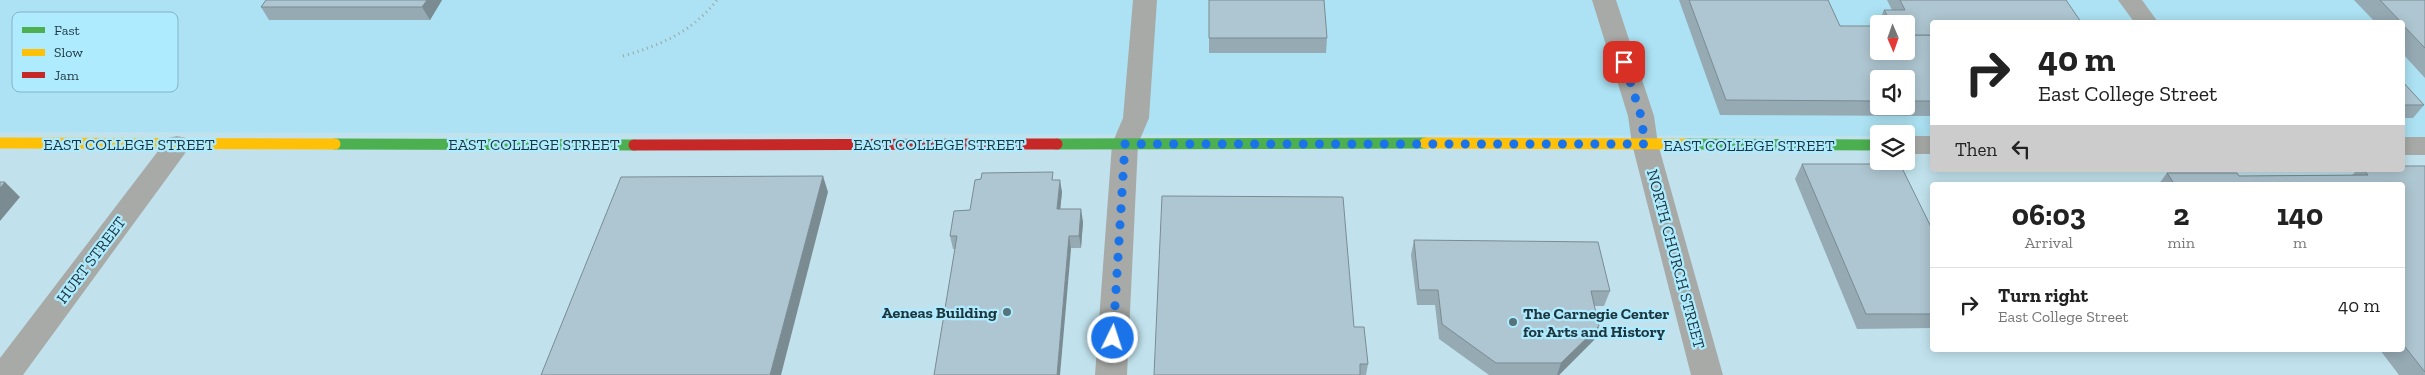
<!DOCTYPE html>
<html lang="en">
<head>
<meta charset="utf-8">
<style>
	body { margin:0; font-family:"Zilla Slab",serif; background:#f6f6f6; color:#222; height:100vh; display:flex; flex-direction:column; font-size:19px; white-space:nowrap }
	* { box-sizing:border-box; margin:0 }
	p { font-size:16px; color:#767676 }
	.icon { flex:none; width:28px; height:28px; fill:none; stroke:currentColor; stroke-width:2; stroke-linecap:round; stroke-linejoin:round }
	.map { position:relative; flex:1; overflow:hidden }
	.drawer { position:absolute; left:1930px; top:182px; width:475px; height:170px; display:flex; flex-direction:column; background:#fff; border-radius:5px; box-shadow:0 2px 12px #0003 }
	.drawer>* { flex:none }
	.banner { position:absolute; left:1930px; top:20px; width:475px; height:152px; border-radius:5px; box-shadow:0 2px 12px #0003; background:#fff; color:#222; overflow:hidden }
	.needle { width:32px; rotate:178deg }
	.controls { position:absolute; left:1870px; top:15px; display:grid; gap:10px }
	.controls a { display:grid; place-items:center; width:45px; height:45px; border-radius:5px; background:#fff; box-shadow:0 2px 12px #0003; font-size:25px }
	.pin { position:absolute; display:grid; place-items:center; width:42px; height:42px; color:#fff; margin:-21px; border-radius:10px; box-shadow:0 2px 8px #0006 }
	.me { position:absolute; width:55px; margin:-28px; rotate:4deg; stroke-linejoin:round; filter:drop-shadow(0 0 4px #0008) }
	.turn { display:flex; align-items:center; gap:18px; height:105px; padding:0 25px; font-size:22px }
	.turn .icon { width:65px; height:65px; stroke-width:2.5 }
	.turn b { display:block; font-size:35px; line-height:42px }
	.then { display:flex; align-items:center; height:48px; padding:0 25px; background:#0003; gap:10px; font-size:19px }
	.eta { display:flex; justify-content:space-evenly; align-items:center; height:85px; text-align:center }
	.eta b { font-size:30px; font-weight:700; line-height:35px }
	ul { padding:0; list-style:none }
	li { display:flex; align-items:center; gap:15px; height:75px; padding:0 25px; border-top:1px solid #e0e0e0 }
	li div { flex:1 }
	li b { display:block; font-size:19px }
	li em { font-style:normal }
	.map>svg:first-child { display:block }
	.built { fill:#ace2f3; fill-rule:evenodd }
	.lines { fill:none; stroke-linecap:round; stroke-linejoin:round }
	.path { stroke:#9ca6a6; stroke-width:3; stroke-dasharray:1 4; stroke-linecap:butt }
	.street { fill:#a7aaa6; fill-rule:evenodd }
	.fast { stroke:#4caf50; stroke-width:11 }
	.slow { stroke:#ffc107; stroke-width:11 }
	.jam { stroke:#c62828; stroke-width:11 }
	.wall { fill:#96aab4; fill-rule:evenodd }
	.shaded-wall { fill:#7a8b92 }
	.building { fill:#aec6d1; stroke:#7a8b92 }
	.route { stroke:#1a73e8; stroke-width:9; stroke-dasharray:0 16.2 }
	.poi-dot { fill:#56727b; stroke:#afebff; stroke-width:2 }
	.labels { text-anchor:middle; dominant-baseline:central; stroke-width:4.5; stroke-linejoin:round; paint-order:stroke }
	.street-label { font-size:16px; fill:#1d363d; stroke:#afebff }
	.poi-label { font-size:16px; font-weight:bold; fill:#1d363d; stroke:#afebff; text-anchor:end }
	.key { fill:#afebff; stroke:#83b5c5; stroke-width:1 }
	.key-label { font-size:14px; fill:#1d363d }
</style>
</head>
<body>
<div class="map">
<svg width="2425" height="375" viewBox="0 0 2425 375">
	<rect width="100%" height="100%" fill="#c1e2ed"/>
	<path class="built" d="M 0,0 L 2425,0 L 2425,137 L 2403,137 L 2402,22 L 1932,22 L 1932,136 L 1906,136 L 1906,134 L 1879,134 L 1879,136 L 0,132 ZM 1879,24 L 1906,24 L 1906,51 L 1879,51 ZM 1879,79 L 1906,79 L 1906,106 L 1879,106 Z"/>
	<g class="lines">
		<path class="path" d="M 623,56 C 661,45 692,32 717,0"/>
		<g class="street">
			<path d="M 1133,0 L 1157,0 L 1149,118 L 1138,144 L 1127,375 L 1095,375 L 1112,144 L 1123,118 Z"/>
			<path d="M 1592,0 L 1616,0 L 1654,116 L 1658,144 L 1723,375 L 1691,375 L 1632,144 L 1628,116 Z"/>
			<path d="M 2118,0 L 2142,0 L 2158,22 L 2134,22 Z"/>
			<path d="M 177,136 L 186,138 L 190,145 L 186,152 L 23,375 L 0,375 L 0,358 L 168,138 Z"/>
			<rect x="1906" y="136" width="26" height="18"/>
			<rect x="2402" y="137" width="23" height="18"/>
		</g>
		<g class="fast">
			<path d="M 335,144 L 634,145"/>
			<path d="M 1057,144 L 1425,143"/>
			<path d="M 1686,144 L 1879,145"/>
		</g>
		<g class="slow">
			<path d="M 0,143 L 335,144"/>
			<path d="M 1425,143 L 1686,144"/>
		</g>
		<path class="jam" d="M 634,145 L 1057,144"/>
	</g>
	<g class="wall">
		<path d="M 266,0 L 442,0 L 430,20 L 269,20 L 261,7 Z"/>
		<path d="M 1209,0 L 1327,38 L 1326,53 L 1209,53 Z"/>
		<path d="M 1679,0 L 1828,0 L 1840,26 L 1879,51 L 1906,24 L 1879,24 L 1878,23 L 1884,10 L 1892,10 L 1887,0 L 2066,0 L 1932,22 L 1932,116 L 1720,115 ZM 1879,79 L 1906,79 L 1906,106 L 1879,106 Z"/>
		<path d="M 2354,0 L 2425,0 L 2425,78 L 2402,53 L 2402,22 L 2375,22 Z"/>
		<path d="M 2402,81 L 2424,105 L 2413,118 L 2402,118 Z"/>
		<path d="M 1802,164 L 1932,229 L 1932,328 L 1857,329 L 1795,179 Z"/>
		<path d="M 2425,166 L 2425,375 L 2399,375 L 2380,350 L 2402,350 L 2402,185 L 2158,185 L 2167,173 L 2239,176 L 2352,175 L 2357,170 L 2402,170 Z"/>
		<path d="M 1054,180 L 1062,192 L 1060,209 L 1083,222 L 1081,248 L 953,249 L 950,236 L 970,210 Z"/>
		<path d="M 1414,240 L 1610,291 L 1604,306 L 1594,306 L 1599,326 L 1594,340 L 1559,375 L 1489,375 L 1439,339 L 1435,305 L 1417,305 L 1411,255 Z"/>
		<path d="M 1354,327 L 1368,364 L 1366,375 L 1154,375 Z"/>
	</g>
	<g class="shaded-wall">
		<path d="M 427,0 L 442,0 L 430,20 L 422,7 Z"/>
		<path d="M 823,176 L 828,192 L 781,375 L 770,375 Z"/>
		<path d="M 1060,180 L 1062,192 L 1059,222 L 1057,209 Z"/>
		<path d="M 5,182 L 20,197 L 0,221 L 0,188 Z"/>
		<path d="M 1081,209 L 1083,222 L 1081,248 L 1079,236 Z"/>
		<path d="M 1069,236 L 1071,249 L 1060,375 L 1057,375 Z"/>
		<path d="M 1599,326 L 1594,340 L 1559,375 L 1557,375 L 1561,363 Z"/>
	</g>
	<g class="building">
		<path d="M 266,0 L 427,0 L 422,7 L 261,7 Z"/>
		<path d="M 1209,0 L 1324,0 L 1327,38 L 1209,38 Z"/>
		<path d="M 1689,0 L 1828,0 L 1840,26 L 1879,26 L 1879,51 L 1906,51 L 1906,35 L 1932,35 L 1932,101 L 1906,101 L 1906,79 L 1879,79 L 1879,101 L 1726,100 Z"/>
		<path d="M 1900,0 L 2066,0 L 2081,22 L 1932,22 L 1932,35 L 1906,35 L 1906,24 L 1892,24 L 1884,10 L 1905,10 Z"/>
		<path d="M 2380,0 L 2425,0 L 2425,48 L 2402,24 L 2402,22 L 2401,22 Z"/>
		<path d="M 2402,81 L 2424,105 L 2402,105 Z"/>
		<path d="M 1802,164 L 1900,164 L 1932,229 L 1932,314 L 1866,314 Z"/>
		<path d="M 2402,166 L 2425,166 L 2425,372 L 2402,343 L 2402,185 L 2175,185 L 2167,173 L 2237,173 L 2239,176 L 2368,175 L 2364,170 L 2402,170 Z"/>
		<path d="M 1053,172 L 1052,180 L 1060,180 L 1057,209 L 1081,209 L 1079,236 L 1069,236 L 1057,375 L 934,375 L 957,236 L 950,236 L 954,211 L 970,210 L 975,180 L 981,179 L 982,173 Z"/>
		<path d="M 823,176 L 770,375 L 541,375 L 621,177 Z"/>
		<path d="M 0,182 L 5,182 L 0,188 Z"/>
		<path d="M 1162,196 L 1343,197 L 1354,327 L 1364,327 L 1368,364 L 1360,364 L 1360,375 L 1154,375 Z"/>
		<path d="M 1414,240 L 1598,242 L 1610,291 L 1591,291 L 1599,326 L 1561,363 L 1496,363 L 1442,324 L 1438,290 L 1419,290 Z"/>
	</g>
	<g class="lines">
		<path class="route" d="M 1113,338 L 1125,144 L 1645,144 L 1641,116 L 1624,62"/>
	</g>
	<g class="poi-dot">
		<circle cx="1007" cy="312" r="5"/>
		<circle cx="1513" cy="322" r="5"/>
	</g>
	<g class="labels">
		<g class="street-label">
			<text x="129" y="144">EAST COLLEGE STREET</text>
			<text x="534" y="144">EAST COLLEGE STREET</text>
			<text x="939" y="144">EAST COLLEGE STREET</text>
			<text x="1749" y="145">EAST COLLEGE STREET</text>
			<text transform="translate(1676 259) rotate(75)">NORTH CHURCH STREET</text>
			<text transform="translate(91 260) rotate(-53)">HURT STREET</text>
		</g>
		<g class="poi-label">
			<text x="997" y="312">Aeneas Building</text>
			<text x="1523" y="313" text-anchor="start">The Carnegie Center<tspan x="1523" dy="18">for Arts and History</tspan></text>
		</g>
	</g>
	<rect x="12" y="12" width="166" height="80" rx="8" class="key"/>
	<rect x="22" y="27" width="23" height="6" fill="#4caf50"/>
	<rect x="22" y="49" width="23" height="7" fill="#ffc107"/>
	<rect x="22" y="72" width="23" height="6" fill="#c62828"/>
	<g class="key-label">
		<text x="54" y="35">Fast</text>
		<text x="54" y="57">Slow</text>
		<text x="54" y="80">Jam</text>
	</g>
</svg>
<div class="controls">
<a><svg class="needle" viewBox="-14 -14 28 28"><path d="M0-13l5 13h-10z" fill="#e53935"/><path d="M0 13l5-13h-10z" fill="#767676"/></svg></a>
<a><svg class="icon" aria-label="sound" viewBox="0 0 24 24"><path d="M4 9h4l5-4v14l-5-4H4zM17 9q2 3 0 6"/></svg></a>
<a><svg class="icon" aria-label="layers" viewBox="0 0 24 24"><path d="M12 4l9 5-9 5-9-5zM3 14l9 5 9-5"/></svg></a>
</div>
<div class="pin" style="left:1624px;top:62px;background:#d93025"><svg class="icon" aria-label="arrive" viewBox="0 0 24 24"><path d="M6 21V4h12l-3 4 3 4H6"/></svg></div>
<svg class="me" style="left:1113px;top:338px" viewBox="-20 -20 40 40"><circle r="17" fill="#1a73e8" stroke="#fff" stroke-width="3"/><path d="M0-11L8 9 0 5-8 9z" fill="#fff"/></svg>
<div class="banner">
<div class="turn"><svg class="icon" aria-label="right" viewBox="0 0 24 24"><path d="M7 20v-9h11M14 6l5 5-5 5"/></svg><div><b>40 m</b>East College Street</div></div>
<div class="then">Then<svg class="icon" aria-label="left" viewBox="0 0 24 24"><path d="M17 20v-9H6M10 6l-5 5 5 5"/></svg></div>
</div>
<section class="drawer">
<div class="eta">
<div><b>06:03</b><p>Arrival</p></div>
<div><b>2</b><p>min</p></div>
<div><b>140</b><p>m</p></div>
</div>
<ul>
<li><svg class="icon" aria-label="right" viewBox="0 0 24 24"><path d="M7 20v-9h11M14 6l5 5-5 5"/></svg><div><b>Turn right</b><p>East College Street</p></div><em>40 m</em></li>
</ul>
</section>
</div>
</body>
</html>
